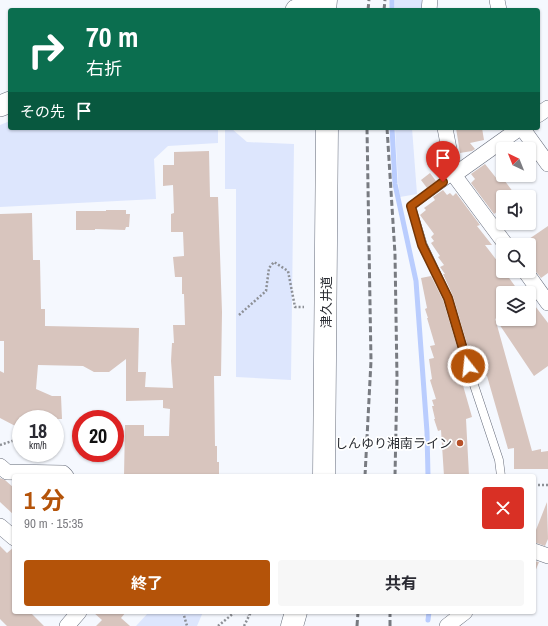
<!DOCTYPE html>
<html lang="ja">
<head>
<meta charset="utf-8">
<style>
	body { margin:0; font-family:"Archivo Narrow","Noto Sans JP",sans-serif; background:#f7f7f7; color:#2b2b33; height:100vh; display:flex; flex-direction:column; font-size:15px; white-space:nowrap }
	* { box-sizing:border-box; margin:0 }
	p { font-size:13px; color:#7c7c81 }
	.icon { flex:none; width:22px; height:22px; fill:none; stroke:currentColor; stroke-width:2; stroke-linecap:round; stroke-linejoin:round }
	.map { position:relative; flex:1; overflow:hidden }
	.side { position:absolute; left:12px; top:474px; width:524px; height:140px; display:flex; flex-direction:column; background:#fff; border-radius:4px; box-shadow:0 1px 3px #0004 }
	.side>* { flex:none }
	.top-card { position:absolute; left:8px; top:8px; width:532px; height:122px; border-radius:4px; box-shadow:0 1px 3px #0004; background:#0b6e4f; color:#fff; overflow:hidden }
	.needle { width:26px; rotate:317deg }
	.fabs { position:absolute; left:496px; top:142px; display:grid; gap:8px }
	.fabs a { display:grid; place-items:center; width:40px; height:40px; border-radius:4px; background:#fff; box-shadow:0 1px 3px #0004; font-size:20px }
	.speed { position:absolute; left:12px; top:410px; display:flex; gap:8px; font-size:20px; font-weight:700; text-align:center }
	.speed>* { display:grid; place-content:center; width:52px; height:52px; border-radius:50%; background:#fff; box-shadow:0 1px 3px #0004; line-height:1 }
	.speed small { font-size:10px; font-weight:400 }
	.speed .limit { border:6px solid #d22; background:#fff; color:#111 }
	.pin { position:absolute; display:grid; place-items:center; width:34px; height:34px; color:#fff; margin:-41px -17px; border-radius:50% 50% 50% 0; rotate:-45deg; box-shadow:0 0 4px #0007 }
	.pin .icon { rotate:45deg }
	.me { position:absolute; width:44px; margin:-22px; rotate:344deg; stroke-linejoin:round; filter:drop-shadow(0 0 3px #0008) }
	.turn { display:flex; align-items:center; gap:14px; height:84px; padding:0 12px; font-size:18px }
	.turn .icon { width:52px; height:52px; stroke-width:2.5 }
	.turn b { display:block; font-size:28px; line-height:34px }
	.then { display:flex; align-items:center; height:38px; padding:0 12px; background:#0003; gap:8px; font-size:15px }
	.round { display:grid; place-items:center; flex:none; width:42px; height:42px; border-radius:4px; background:#f7f7f7 }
	.head { display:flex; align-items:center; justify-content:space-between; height:68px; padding:0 12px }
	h1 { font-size:24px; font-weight:700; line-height:30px; color:#b45309 }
	.button { display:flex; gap:8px; margin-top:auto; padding:8px 12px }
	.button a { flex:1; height:46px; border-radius:4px; background:#b45309; color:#fff; font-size:16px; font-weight:700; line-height:46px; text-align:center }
	.button a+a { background:#f7f7f7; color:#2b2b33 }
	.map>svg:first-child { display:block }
	.green { fill:#dde6fd }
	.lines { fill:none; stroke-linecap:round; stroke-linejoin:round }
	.stream { stroke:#bacdfe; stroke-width:5 }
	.building { fill:#d8c5be }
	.lane-casing { stroke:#676d7b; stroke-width:9 }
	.street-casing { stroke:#676d7b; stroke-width:16 }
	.secondary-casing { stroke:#676d7b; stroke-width:22 }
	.primary-casing { stroke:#676d7b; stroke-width:23 }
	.path { stroke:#8d9096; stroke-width:2.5; stroke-dasharray:2 2; stroke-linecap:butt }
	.lane { stroke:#fff; stroke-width:8 }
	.street { stroke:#fff; stroke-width:15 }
	.secondary { stroke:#fff; stroke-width:21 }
	.primary { stroke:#fff; stroke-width:22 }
	.rail { stroke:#787b81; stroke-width:3; stroke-dasharray:6 3; stroke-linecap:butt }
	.route-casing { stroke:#753606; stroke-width:10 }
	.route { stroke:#b45309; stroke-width:7 }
	.poi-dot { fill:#b75028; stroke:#fff; stroke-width:1.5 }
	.labels { text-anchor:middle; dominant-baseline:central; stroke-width:3.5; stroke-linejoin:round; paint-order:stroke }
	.street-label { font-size:13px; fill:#292c32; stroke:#fff }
	.poi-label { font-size:13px; fill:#292c32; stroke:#fff; text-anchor:end }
</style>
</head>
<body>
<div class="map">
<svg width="548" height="626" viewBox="0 0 548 626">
	<rect width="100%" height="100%" fill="#f5f8fe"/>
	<g class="green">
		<path d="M 395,0 L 424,0 L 423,10 L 395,10 Z"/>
		<path d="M 10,121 L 10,128 L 218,128 L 218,143 L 168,146 L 154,159 L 156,199 L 0,207 L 0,125 Z"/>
		<path d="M 395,128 L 412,128 L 417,194 L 400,197 L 398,182 Z"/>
		<path d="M 225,129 L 232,129 L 247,142 L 294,144 L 291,380 L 236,377 L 236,189 L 225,189 Z"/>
		<path d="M 149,612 L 203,612 L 197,626 L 136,626 Z"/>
	</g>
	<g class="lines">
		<g class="stream">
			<path d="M 392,10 L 392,0"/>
			<path d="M 392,128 L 395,184 L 416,281 L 427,432 L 428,476"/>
			<path d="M 428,620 L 429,612"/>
		</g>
	</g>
	<g class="building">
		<path d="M 456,128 L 482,128 L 484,140 L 470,143 L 475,149 L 472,151 L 460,153 Z"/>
		<path d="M 209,151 L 210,197 L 218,197 L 222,312 L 221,376 L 214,376 L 215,446 L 217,446 L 217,462 L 219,462 L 219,476 L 124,476 L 125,425 L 144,425 L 144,436 L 169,436 L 170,409 L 163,408 L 163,400 L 126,401 L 126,359 L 109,372 L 94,372 L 83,366 L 38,365 L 36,389 L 52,396 L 61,396 L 62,419 L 21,419 L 21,429 L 0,418 L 0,371 L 4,373 L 4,341 L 0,341 L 0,214 L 32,213 L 33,260 L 40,260 L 41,309 L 45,309 L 45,326 L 139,328 L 138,372 L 146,372 L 145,387 L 173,388 L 171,361 L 172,343 L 174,343 L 173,325 L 185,325 L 184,294 L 182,294 L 182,277 L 175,277 L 173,257 L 184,256 L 183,232 L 171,232 L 171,214 L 174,213 L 173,185 L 163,186 L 163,165 L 174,165 L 174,152 Z"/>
		<path d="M 485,164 L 497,179 L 501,176 L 517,197 L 503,197 L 503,207 L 494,214 L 471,183 L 475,179 L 471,174 Z"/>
		<path d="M 430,173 L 436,181 L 427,188 L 421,180 Z"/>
		<path d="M 443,190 L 447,195 L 450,193 L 453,196 L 456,193 L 480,225 L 477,226 L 492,245 L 485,245 L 498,262 L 503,271 L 504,271 L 520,293 L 503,293 L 503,319 L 529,319 L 529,298 L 548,323 L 548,366 L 534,376 L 495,318 L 532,451 L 541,449 L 541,452 L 548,451 L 548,469 L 514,469 L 514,448 L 508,449 L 487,376 L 477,378 L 453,296 L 443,274 L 445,274 L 440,267 L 444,265 L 438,257 L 440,256 L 431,243 L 434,241 L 431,237 L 434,234 L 420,215 L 426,210 L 424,208 L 435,200 L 433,197 Z"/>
		<path d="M 106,210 L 126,210 L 126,214 L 130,214 L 129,227 L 126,227 L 125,230 L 95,229 L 95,230 L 76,230 L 76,211 L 106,211 Z"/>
		<path d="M 548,226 L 548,273 L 541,278 L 529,263 L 529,239 Z"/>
		<path d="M 431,276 L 443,300 L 467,380 L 462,382 L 472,417 L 466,419 L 469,476 L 444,476 L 441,430 L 438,431 L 434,419 L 435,419 L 432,406 L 434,406 L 432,400 L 436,399 L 430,380 L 432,379 L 429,359 L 434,358 L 430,346 L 435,345 L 427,318 L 428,318 L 425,309 L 427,308 L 421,278 Z"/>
		<path d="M 0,478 L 5,480 L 14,488 L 14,515 L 0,502 Z"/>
		<path d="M 547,502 L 548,539 L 545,546 L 534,542 L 534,535 Z"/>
		<path d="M 0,546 L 7,553 L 14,547 L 14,612 L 30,612 L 44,626 L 7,626 L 0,619 Z"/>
		<path d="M 534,561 L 539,562 L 535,572 L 534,572 Z"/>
		<path d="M 93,612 L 126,612 L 121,618 L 130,626 L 96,626 L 102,620 Z"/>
	</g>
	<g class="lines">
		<defs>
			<path id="lane" d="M 454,175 L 411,206 L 423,245 L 448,298 L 472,379 L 499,460 L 501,476"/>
			<g id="street">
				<path d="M 497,0 L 499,10"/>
				<path d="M 429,10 L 430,0"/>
				<path d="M 538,115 L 548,108"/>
				<path d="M 445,128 L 454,175 L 506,245"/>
				<path d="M 522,128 L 548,164"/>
				<path d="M 454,175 L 520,128"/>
				<path d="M 525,271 L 548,303"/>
				<path d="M 0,466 L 7,472 L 63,473 L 66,476"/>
				<path d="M 0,526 L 14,538"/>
				<path d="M 534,551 L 548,556"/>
				<path d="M 67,626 L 79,612"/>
				<path d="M 447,626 L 465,612"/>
			</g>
			<g id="secondary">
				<path d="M 296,10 L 325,9"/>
				<path d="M 0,106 L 10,102"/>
			</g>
			<g id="primary">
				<path d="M 325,10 L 326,0"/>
				<path d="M 324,476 L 327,128"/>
				<path d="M 292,626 L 296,612"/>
			</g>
		</defs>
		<use href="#lane" class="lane-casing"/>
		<use href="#street" class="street-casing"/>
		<use href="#secondary" class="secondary-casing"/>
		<use href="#primary" class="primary-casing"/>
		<g class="path">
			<path d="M 239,315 L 266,291 L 269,268 L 274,262 L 288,271 L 295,307 L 304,307"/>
			<path d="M 0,445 L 15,440 L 21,441"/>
			<path d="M 534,485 L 548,485"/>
			<path d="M 183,612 L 187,626"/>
			<path d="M 246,612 L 248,616"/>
			<path d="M 218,626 L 235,612"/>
			<path d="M 244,626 L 251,612"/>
		</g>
		<use href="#lane" class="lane"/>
		<use href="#street" class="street"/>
		<use href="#secondary" class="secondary"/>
		<use href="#primary" class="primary"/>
		<g class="rail">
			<path d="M 368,10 L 369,0"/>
			<path d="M 384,10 L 385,0"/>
			<path d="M 387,128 L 395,254 L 397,378 L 395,476"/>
			<path d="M 365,476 L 371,361 L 367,128"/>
			<path d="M 357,626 L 358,612"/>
			<path d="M 390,626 L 390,612"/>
		</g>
	</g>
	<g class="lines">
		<defs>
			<path id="route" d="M 443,182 L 411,206 L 422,245 L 448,298 L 468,366"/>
		</defs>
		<use href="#route" class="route-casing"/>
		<use href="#route" class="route"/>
	</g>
	<circle class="poi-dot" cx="460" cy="443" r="4"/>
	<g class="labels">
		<g class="street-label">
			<text transform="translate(326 302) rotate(-90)">津久井道</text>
		</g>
		<g class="poi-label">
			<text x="452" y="443">しんゆり湘南ライン</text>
		</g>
	</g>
</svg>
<div class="fabs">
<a><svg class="needle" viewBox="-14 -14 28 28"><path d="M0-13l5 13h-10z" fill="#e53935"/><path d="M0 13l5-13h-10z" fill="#7c7c81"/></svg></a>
<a><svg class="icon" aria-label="sound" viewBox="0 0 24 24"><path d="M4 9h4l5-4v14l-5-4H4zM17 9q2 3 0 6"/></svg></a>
<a><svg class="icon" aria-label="search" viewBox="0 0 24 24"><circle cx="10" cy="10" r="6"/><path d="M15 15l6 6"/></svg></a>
<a><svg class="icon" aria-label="layers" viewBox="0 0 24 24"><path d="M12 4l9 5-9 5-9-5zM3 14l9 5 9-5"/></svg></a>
</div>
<div class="speed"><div>18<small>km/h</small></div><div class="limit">20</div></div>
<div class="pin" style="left:443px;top:182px;background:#d93025"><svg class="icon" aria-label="arrive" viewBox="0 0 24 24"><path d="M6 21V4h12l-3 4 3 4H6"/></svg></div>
<svg class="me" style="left:468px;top:366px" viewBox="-20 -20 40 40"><circle r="17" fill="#b45309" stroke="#fff" stroke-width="3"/><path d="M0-11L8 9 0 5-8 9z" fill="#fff"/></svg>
<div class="top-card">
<div class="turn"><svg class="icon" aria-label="right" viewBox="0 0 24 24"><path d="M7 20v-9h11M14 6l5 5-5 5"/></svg><div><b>70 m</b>右折</div></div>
<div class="then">その先<svg class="icon" aria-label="arrive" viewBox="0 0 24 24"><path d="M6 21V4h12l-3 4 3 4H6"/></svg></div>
</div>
<section class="side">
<div class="head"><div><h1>1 分</h1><p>90 m · 15:35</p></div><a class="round" style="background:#d93025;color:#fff"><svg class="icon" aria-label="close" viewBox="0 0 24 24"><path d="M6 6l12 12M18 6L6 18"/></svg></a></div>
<div class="button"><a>終了</a><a>共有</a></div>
</section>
</div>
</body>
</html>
